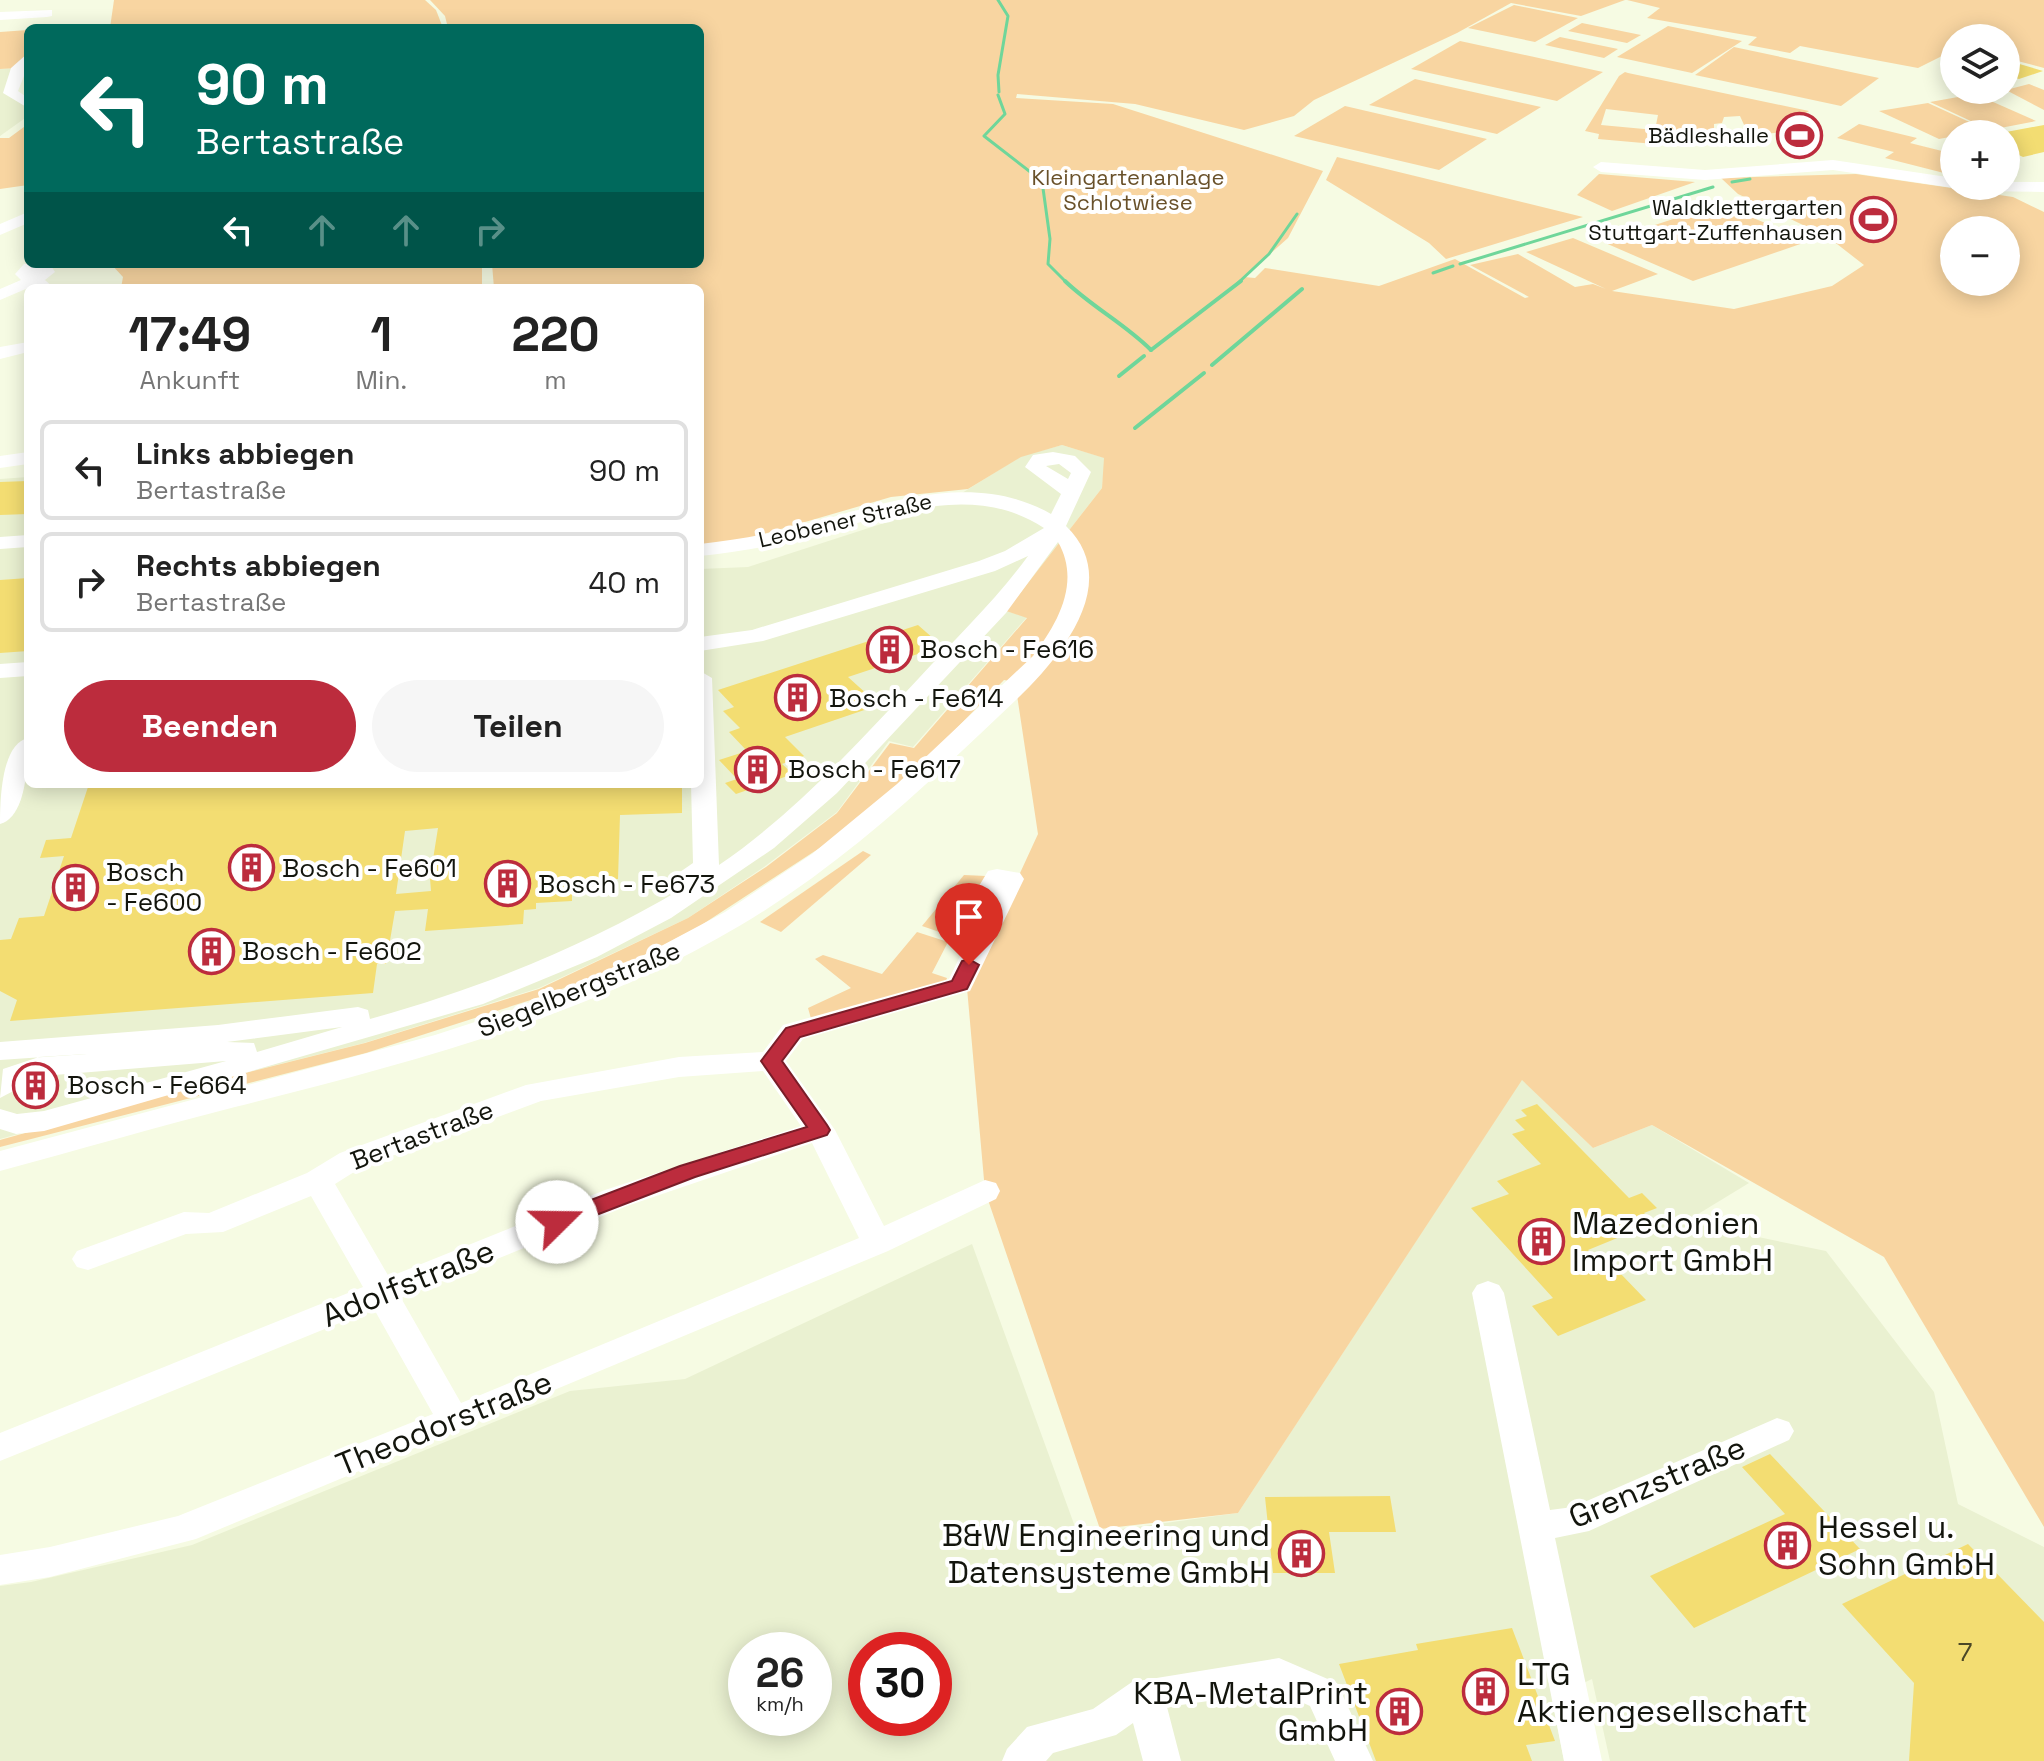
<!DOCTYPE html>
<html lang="de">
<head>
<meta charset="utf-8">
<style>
	body { margin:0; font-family:"Space Grotesk",sans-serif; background:#f6f6f6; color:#222; height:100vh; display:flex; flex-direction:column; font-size:30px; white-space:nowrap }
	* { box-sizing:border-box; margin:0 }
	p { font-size:26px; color:#767676 }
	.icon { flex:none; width:44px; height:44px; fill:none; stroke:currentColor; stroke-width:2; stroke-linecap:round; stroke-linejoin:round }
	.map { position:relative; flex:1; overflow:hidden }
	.sheet { position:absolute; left:24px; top:284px; width:680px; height:504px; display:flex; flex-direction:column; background:#fff; border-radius:12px; box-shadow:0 4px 20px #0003 }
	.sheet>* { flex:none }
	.hud { position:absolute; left:24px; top:24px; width:680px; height:244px; border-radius:12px; box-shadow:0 4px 20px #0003; background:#00695c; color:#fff; overflow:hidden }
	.buttons { position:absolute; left:1940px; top:24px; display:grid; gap:16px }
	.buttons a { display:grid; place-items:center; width:80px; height:80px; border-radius:50%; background:#fff; box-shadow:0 4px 20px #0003; font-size:40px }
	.speed { position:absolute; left:728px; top:1632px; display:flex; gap:16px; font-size:40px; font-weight:700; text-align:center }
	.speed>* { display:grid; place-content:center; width:104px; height:104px; border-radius:50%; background:#fff; box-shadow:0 4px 20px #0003; line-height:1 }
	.speed small { font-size:20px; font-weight:400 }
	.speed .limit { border:12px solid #d22; background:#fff; color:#111 }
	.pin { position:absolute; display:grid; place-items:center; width:68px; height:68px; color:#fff; margin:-82px -34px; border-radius:50% 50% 50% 0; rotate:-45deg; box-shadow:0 0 8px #0007 }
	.pin .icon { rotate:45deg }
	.me { position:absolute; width:88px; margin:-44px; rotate:68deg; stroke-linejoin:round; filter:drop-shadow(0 0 6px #0008) }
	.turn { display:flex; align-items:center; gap:28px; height:168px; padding:0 40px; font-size:36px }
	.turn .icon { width:104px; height:104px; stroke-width:2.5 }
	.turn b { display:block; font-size:56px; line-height:68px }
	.lanes { display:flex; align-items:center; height:76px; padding:0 40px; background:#0003; justify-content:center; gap:40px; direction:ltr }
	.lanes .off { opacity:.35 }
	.eta { display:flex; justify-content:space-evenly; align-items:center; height:136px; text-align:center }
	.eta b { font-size:48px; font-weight:600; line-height:56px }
	.button { display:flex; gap:16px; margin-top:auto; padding:16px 40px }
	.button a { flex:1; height:92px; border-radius:48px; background:#bc2c3d; color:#fff; font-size:32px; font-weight:600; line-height:92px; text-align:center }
	.button a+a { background:#f6f6f6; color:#222 }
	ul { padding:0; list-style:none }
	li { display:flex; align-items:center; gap:24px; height:100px; margin:0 16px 12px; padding:0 24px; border:4px solid #e0e0e0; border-radius:12px }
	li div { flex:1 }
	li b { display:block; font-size:30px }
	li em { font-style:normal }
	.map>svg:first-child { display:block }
	.built { fill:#eaf1d1; fill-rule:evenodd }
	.green { fill:#f8d5a1; fill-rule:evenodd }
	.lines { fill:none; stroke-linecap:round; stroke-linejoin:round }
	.stream-far1 { stroke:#6fd69a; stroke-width:3 }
	.stream { stroke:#6fd69a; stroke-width:4 }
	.building { fill:#f3dd72; fill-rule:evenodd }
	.minor { fill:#fff; fill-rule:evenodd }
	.route { fill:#bc2c3d; stroke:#7a1d28; stroke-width:2 }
	.labels { text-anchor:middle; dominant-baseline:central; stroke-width:8; stroke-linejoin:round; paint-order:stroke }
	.far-poi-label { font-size:22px; fill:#13150d; stroke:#fff; text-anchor:end }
	.far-park-label { font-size:22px; fill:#69512a; stroke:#fff }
	.far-street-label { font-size:22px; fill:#13150d; stroke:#fff }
	.poi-label { font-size:26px; fill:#13150d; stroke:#fff; text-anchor:start }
	.street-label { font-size:26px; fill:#13150d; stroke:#fff }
	.near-number-label { font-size:26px; fill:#4b4726 }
	.near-poi-label { font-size:32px; fill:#13150d; stroke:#fff; text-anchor:start }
	.near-street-label { font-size:32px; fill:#13150d; stroke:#fff }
</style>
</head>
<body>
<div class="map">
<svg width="2044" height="1761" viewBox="0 0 2044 1761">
	<rect width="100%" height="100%" fill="#f6fbe3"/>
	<g class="built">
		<path d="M 18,68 L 10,88 L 28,104 L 28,116 L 0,136 L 0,69 Z"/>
		<path d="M 1062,445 L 1105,458 L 1102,488 L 1006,611 L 1027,617 L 913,747 L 889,741 L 837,812 L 764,867 L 688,918 L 539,988 L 364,1043 L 188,1087 L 0,1139 L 0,479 L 28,477 L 28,784 L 700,784 L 700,569 L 748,567 L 946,503 L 1021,456 Z"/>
		<path d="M 1522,1079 L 1593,1148 L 1652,1125 L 1749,1183 L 1685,1222 L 1826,1251 L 1934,1392 L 1958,1504 L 2044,1547 L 2044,1761 L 1610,1761 L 1592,1679 L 1552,1698 L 1564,1761 L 0,1761 L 0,1586 L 31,1582 L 192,1545 L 570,1391 L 685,1379 L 972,1244 L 1078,1535 L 1238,1513 ZM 746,1650 L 814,1650 L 814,1718 L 746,1718 ZM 866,1650 L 934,1650 L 934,1718 L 866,1718 Z"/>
	</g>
	<g class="green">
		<path d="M 114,0 L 425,0 L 436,10 L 443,28 L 110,28 Z"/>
		<path d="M 430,0 L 1625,0 L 1581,16 L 1511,3 L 1457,33 L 1314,100 L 1294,116 L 1244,130 L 1135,104 L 1017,94 L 1016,98 L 1113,104 L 1323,171 L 1288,238 L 1244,277 L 1255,278 L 1265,268 L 1379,286 L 1455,259 L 1525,298 L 1529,297 L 1470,265 L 1518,254 L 1575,287 L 1593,284 L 1606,289 L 1526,252 L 1573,238 L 1658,274 L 1612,291 L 1734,309 L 1832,286 L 1864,265 L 1828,237 L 1738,194 L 1721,178 L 1856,174 L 2013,197 L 2044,212 L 2044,1527 L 1884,1257 L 1652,1125 L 1593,1148 L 1522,1080 L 1238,1513 L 1100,1529 L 985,1191 L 967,988 L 1038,834 L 1015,682 L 1004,680 L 893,793 L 855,825 L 700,926 L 623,966 L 540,997 L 366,1053 L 0,1147 L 0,1140 L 189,1087 L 365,1043 L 539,989 L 688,918 L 766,867 L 837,813 L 890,743 L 914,748 L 1027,618 L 1006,611 L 1102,488 L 1104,458 L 1062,445 L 1021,457 L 968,489 L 891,497 L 740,541 L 700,546 L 700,288 L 494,288 L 492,264 L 700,264 L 700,28 L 448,28 L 445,16 ZM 1954,230 L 2006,230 L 2006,282 L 1954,282 Z"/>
		<path d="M 1627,0 L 2044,0 L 2044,68 L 2006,58 L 2006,38 L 1954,38 L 1954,50 L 1918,68 L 1800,46 L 1790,53 L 1748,45 L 1757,37 L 1647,18 L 1660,8 Z"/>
		<path d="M 1514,5 L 1578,18 L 1535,42 L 1468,28 Z"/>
		<path d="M 1582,23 L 1641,35 L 1627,43 L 1568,31 Z"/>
		<path d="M 1668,26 L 1742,41 L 1692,73 L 1617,57 Z"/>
		<path d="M 28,30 L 28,57 L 18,68 L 0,69 L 0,32 Z"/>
		<path d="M 1560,37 L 1618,49 L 1604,58 L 1545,45 Z"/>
		<path d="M 1460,41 L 1603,72 L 1557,101 L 1411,69 Z"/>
		<path d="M 1734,47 L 1879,78 L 1841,106 L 1695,75 Z"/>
		<path d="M 1625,72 L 1628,73 L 1809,111 L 1803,115 L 1807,117 C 1783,132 1771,140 1745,127 L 1740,116 L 1724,117 L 1722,123 L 1714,124 L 1714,132 L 1691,134 L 1688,147 L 1598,139 L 1599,134 L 1585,131 L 1619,76 ZM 1606,109 L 1658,115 L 1655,130 L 1601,125 Z"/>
		<path d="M 1415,79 L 1541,107 L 1497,134 L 1369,105 Z"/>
		<path d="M 2029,84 L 2044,90 L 2044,110 L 2006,90 Z"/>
		<path d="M 1975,94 L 2036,121 L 1990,130 L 1930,102 Z"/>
		<path d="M 1928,103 L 1987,130 L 1939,139 L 1879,111 Z"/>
		<path d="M 1345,106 L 1487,139 L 1439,170 L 1294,136 Z"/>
		<path d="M 28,124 L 28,185 L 0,189 L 0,138 L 9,138 Z"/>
		<path d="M 1859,124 L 1917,138 L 1910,143 L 1954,154 L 1954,166 L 1944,173 L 1885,158 L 1894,152 L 1837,138 Z"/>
		<path d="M 1337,157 L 1583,217 L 1446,259 L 1429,243 L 1326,180 Z"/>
		<path d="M 1599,174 L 1695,182 L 1612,211 L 1577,195 Z"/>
		<path d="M 1719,204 L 1809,241 L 1693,281 L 1603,242 Z"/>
		<path d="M 111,264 L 482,264 L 482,288 L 121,288 L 123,277 Z"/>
		<path d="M 863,851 L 871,855 L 781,932 L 760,922 Z"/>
		<path d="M 964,875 L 986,876 L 951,936 L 922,926 Z"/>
		<path d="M 917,932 L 948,942 L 932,973 L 947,978 L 945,985 L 812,1022 L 808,1008 L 851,988 L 815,959 L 823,955 L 882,974 Z"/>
	</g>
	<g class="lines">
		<g class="stream-far1">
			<path d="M 998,0 L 1008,16 L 998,75 L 999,92"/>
			<path d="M 998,95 L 1005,114 L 984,136 L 1042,181 L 1050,239 L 1048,264 L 1067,283"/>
			<path d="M 1732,182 L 1750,179"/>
			<path d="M 1460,264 L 1713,187"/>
			<path d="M 1433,273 L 1453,266"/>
			<path d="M 1238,283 L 1269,254 L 1297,214"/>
		</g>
		<g class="stream">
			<path d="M 1065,281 C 1092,307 1125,324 1151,350"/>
			<path d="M 1151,350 L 1241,281"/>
			<path d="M 1212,365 L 1302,289"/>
			<path d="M 1119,376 L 1144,356"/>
			<path d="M 1135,428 L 1204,373"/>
		</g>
	</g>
	<g class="building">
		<path d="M 2006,60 L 2043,71 L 2019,79 L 2006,75 Z"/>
		<path d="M 2044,125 L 2044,152 L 2023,157 L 2006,149 L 2006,132 Z"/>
		<path d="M 28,481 L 28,514 L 0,515 L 0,482 Z"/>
		<path d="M 28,578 L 28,651 L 0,653 L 0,580 Z"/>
		<path d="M 918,625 L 942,646 L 848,677 L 879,705 L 785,737 L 804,756 L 782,764 L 793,774 L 736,794 L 725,783 L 737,779 L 719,760 L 747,751 L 729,732 L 740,728 L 723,711 L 734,707 L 718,690 Z"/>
		<path d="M 89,784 L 682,784 L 682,813 L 620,815 L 618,879 L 584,881 L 583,887 L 572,888 L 572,901 L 536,903 L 536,909 L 524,910 L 523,924 L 425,931 L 428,909 L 395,911 L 386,964 L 377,964 L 373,993 L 10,1021 L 17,1000 L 0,991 L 0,940 L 11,939 L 19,918 L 44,916 L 64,856 L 40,858 L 46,840 L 71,838 ZM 438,828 L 430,878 L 431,891 L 396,894 L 405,831 Z"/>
		<path d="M 56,1078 L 52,1091 L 16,1094 L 43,1079 Z"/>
		<path d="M 1537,1104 L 1629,1198 L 1642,1193 L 1657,1208 L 1644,1213 L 1654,1223 L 1588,1250 L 1611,1275 L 1619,1272 L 1646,1300 L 1558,1336 L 1532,1306 L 1553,1298 L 1471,1208 L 1509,1194 L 1497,1181 L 1541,1164 L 1512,1134 L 1525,1130 L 1515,1120 L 1527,1116 L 1521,1110 Z"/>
		<path d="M 1770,1454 L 1860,1549 L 1694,1628 L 1650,1576 L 1785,1514 L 1742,1467 Z"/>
		<path d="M 1390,1496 L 1396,1532 L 1329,1532 L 1335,1573 L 1273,1573 L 1265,1497 Z"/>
		<path d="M 1968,1544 L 2044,1622 L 2044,1761 L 1909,1761 L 1914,1683 L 1842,1604 Z"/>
		<path d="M 1512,1628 L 1555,1741 L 1526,1745 L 1532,1761 L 1376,1761 L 1339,1664 L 1418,1650 L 1416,1644 Z"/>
	</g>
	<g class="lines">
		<g class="minor">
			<path d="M 52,10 L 52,16 L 47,17 L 0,20 L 0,12 Z"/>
			<path d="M 28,53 L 28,66 L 18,91 L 28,98 L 28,108 L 3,93 L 11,68 Z"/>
			<path d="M 1833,160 L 1954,178 L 1954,186 L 1960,186 L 1954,188 L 1833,170 L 1705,180 L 1601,172 L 1593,167 L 1601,162 L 1705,170 Z"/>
			<path d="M 2006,182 L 2044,182 L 2044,192 L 1972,191 L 1964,186 L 2006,186 Z"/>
			<path d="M 28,212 L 28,223 L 0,235 L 0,224 Z"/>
			<path d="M 24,264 L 50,264 L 55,272 L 45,280 L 54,288 L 28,288 L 0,300 L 0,289 L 21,280 L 15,274 Z"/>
			<path d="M 28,342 L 28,352 L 0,359 L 0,347 Z"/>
			<path d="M 28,452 L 28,464 L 0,468 L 0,456 Z"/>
			<path d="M 1053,452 L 1075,456 L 1091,472 L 1066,526 C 1124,582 1060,658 1017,699 C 931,781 844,864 741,925 C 585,1018 409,1063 235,1107 C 156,1127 78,1150 0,1171 L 0,1151 L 435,1035 L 524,1006 L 635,960 L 725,912 L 812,854 L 897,784 L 1033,656 C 1058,623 1081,582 1058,542 L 1006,613 L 837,793 L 774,848 L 671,918 L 597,957 L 483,1004 L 44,1131 L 16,1134 L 0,1129 L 0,1109 L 17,1114 L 44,1111 L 226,1061 L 42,1076 L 0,1098 L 3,1069 L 39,1057 L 87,1054 L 0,1060 L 0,1042 L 218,1025 L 358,1007 L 368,1010 L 370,1019 C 481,988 584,947 683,888 L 671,887 L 667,881 L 693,863 L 691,784 L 700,784 L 700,671 L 712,678 L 719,865 C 795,813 856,745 919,678 C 956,638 996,600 1028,556 L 995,571 L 763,641 L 700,651 L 700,637 L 752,630 L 979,561 L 1005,551 L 1044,528 C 972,480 884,517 808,537 C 773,546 736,552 700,556 L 700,544 C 732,540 765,535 796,527 C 878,506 971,468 1051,514 L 1061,494 L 1025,467 L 1033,455 ZM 1059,464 L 1071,473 L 1068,479 L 1046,466 ZM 342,1027 L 257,1052 L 254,1043 L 227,1042 Z"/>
			<path d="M 28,535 L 28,547 L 0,549 L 0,537 Z"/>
			<path d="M 28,662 L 28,676 L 0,678 L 0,664 Z"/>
			<path d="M 28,738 C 28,761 27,817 0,824 C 0,801 1,744 28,738 Z"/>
			<path d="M 997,869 L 1020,873 L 1024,879 L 970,991 L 803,1039 L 786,1061 L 835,1130 L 884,1226 L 985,1180 L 996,1183 L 1000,1191 L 996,1199 L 888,1251 L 196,1539 L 50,1577 L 0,1585 L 0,1555 L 50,1547 L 178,1516 L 433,1414 L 374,1309 L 0,1461 L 0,1433 L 363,1287 L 311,1196 L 223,1232 L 186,1234 L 88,1270 L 77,1267 L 72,1259 L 77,1251 L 184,1212 L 209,1213 L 307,1173 L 340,1153 L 526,1085 L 679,1057 L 763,1052 L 783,1025 L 949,979 L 990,895 L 979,886 L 988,871 ZM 763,1071 L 801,1126 L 605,1190 L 389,1277 L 335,1184 L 362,1167 L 541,1101 L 679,1077 ZM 812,1143 L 859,1238 L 461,1403 L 401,1298 L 627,1206 Z"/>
			<path d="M 1488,1281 L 1499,1285 L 1504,1293 L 1550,1510 L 1573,1507 L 1777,1418 L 1789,1422 L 1794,1431 L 1789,1440 L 1589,1531 L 1555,1538 L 1602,1761 L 1564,1761 L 1472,1293 L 1477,1285 Z"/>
			<path d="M 1279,1658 L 1337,1683 L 1373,1761 L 1335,1761 L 1310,1706 L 1277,1691 L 1167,1707 L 1181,1761 L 1143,1761 L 1133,1723 L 1116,1735 L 1053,1753 L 1046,1761 L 1002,1761 L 1007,1749 L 1027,1727 L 1093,1709 L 1132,1682 Z"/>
		</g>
	</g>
	<path class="route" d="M 969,959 L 979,965 L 967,989 L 800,1037 L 782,1061 L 827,1125 L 830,1130 L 827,1135 L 695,1177 L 565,1227 L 549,1227 L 546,1222 L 549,1216 L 680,1166 L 807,1127 L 761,1061 L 786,1028 L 952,981 L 962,961 Z"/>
	<defs>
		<symbol id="stadium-ring" viewBox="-11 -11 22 22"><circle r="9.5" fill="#fff" stroke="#bc2c3d" stroke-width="1.5"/><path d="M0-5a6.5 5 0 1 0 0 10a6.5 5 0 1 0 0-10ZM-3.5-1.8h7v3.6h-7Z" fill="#bc2c3d"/></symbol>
		<symbol id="building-ring" viewBox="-11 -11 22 22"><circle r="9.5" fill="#fff" stroke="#bc2c3d" stroke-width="1.5"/><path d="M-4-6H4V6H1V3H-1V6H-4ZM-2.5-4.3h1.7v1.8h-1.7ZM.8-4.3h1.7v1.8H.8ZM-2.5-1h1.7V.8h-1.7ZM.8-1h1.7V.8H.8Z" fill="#bc2c3d"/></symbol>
	</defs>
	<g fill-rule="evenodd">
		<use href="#stadium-ring" x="1774" y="110" width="51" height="51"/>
		<use href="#stadium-ring" x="1848" y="194" width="51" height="51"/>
		<use href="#building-ring" x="864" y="624" width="51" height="51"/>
		<use href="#building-ring" x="772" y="672" width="51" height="51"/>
		<use href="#building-ring" x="732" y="744" width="51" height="51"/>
		<use href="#building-ring" x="226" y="842" width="51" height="51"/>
		<use href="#building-ring" x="482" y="858" width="51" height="51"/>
		<use href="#building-ring" x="50" y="862" width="51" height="51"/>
		<use href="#building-ring" x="186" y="926" width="51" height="51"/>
		<use href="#building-ring" x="10" y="1060" width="51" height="51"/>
		<use href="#building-ring" x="1516" y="1216" width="51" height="51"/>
		<use href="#building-ring" x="1762" y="1520" width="51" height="51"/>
		<use href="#building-ring" x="1276" y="1528" width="51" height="51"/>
		<use href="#building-ring" x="1460" y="1666" width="51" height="51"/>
		<use href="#building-ring" x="1374" y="1686" width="51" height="51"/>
	</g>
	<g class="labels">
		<g class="far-poi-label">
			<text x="1769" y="135">Bädleshalle</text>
			<text x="1843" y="207">Waldklettergarten<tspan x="1843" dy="25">Stuttgart-Zuffenhausen</tspan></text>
		</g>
		<g class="far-park-label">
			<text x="1128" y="177">Kleingartenanlage<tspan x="1128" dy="25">Schlotwiese</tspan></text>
		</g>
		<g class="far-street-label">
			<text transform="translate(845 520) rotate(-13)">Leobener Straße</text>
		</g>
		<g class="poi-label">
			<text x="920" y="649">Bosch - Fe616</text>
			<text x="829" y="698">Bosch - Fe614</text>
			<text x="788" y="769">Bosch - Fe617</text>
			<text x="282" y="868">Bosch - Fe601</text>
			<text x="106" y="872">Bosch<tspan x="106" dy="30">- Fe600</tspan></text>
			<text x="538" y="884">Bosch - Fe673</text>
			<text x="242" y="951">Bosch - Fe602</text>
			<text x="67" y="1085">Bosch - Fe664</text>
		</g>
		<g class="street-label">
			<text transform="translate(579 989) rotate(-22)">Siegelbergstraße</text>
			<text transform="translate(422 1135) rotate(-21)">Bertastraße</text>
		</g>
		<g class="near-number-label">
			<text x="1965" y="1652">7</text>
		</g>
		<g class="near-poi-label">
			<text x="1572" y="1223">Mazedonien<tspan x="1572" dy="37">Import GmbH</tspan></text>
			<text x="1818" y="1527">Hessel u.<tspan x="1818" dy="37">Sohn GmbH</tspan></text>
			<text x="1270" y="1535" text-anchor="end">B&amp;W Engineering und<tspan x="1270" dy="37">Datensysteme GmbH</tspan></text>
			<text x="1517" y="1674">LTG<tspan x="1517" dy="37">Aktiengesellschaft</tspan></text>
			<text x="1368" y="1693" text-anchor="end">KBA-MetalPrint<tspan x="1368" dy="37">GmbH</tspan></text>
		</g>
		<g class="near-street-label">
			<text transform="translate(408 1283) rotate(-22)">Adolfstraße</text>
			<text transform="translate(444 1423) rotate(-22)">Theodorstraße</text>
			<text transform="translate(1657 1482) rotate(-23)">Grenzstraße</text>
		</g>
	</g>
</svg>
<div class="buttons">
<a><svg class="icon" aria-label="layers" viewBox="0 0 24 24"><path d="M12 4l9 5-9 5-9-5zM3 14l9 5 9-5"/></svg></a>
<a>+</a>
<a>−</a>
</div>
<div class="speed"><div>26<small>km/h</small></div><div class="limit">30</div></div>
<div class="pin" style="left:969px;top:965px;background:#d93025"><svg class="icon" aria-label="arrive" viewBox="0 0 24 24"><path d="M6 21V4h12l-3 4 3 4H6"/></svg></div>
<svg class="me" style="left:557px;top:1222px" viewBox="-20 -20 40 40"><circle r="19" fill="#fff"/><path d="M0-13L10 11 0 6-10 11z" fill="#bc2c3d"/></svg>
<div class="hud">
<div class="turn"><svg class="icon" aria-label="left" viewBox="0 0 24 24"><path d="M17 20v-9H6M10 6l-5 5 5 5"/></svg><div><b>90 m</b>Bertastraße</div></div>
<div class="lanes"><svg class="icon" aria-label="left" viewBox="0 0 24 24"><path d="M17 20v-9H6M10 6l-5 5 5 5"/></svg><svg class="icon off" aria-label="ahead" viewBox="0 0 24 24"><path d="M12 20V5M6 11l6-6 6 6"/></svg><svg class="icon off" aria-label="ahead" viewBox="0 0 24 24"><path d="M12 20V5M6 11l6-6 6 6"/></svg><svg class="icon off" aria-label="right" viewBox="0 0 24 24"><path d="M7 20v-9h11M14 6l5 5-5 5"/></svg></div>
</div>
<section class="sheet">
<div class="eta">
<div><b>17:49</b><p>Ankunft</p></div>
<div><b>1</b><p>Min.</p></div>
<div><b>220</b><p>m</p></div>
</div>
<ul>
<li><svg class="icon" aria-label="left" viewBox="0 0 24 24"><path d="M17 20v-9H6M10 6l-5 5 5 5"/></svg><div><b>Links abbiegen</b><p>Bertastraße</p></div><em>90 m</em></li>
<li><svg class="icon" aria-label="right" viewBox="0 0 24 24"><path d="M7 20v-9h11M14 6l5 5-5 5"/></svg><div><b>Rechts abbiegen</b><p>Bertastraße</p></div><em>40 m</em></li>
</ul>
<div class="button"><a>Beenden</a><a>Teilen</a></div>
</section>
</div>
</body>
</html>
